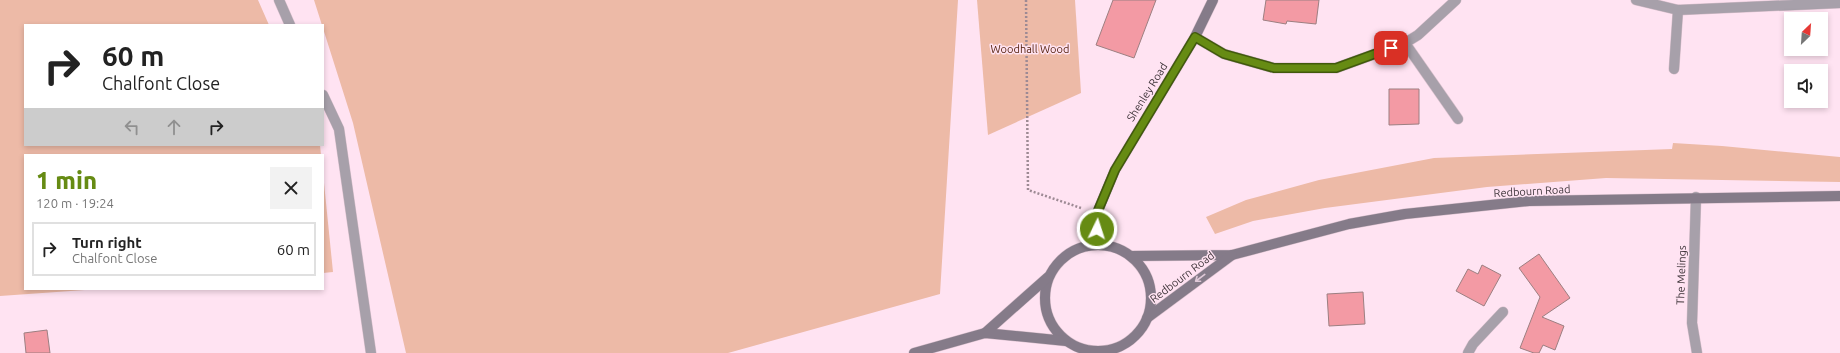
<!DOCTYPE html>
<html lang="en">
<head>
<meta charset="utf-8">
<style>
	body { margin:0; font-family:Ubuntu,sans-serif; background:#f2f2f2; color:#222; height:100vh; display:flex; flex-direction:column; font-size:15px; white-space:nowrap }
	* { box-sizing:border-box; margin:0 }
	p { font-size:13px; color:#767676 }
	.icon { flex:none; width:22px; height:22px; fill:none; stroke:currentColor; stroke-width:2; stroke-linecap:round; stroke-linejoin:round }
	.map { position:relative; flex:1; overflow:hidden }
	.drawer { position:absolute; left:24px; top:154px; width:300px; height:136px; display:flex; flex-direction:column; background:#fff; border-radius:0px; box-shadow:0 2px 6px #0003 }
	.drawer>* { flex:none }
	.banner { position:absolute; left:24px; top:24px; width:300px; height:122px; border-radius:0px; box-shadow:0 2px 6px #0003; background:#fff; color:#222; overflow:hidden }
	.needle { width:26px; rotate:25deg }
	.tools { position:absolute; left:1784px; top:12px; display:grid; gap:8px }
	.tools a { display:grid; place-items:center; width:44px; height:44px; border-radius:0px; background:#fff; box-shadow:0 2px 6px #0003; font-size:20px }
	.pin { position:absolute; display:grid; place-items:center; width:34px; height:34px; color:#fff; margin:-17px; border-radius:8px; box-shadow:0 2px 6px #0006 }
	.me { position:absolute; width:44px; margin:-22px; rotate:4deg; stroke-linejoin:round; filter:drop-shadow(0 0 3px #0008) }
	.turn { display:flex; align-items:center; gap:14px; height:84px; padding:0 12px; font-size:18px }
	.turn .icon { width:52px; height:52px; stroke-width:2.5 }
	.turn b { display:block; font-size:28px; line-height:34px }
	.lanes { display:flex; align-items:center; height:38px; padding:0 12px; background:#0003; justify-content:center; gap:20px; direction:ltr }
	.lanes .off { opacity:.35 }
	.round { display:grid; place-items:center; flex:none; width:42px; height:42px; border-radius:0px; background:#f2f2f2 }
	.head { display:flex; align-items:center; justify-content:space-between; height:68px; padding:0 12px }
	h1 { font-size:24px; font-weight:800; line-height:30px; color:#668b13 }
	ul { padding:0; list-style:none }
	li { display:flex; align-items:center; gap:12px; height:54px; margin:0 8px 6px; padding:0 4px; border:2px solid #e0e0e0; border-radius:0px }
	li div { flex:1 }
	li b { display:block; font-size:15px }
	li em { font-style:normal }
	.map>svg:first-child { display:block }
	.green { fill:#edbaa7 }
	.building { fill:#f39aa4; stroke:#9c7f81 }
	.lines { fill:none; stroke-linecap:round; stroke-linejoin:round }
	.lane-casing { stroke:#d9c0cd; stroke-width:11 }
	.street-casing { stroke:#d9c0cd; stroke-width:11 }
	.secondary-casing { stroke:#d9c0cd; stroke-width:11 }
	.path { stroke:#9d8a94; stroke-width:2.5; stroke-dasharray:2 2; stroke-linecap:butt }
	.lane { stroke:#a7a0aa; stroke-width:10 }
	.street { stroke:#a7a0aa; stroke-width:10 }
	.secondary { stroke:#857b89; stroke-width:10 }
	.oneway { stroke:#e0c9d8 }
	.route-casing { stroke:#425a0c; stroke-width:10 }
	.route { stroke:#668b13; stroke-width:7 }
	.labels { text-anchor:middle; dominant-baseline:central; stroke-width:3; stroke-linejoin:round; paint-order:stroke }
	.park-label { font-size:11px; fill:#511e09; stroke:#ffe3f2 }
	.street-label { font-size:11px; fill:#40363b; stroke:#ffe3f2 }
</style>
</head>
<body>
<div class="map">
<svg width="1840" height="353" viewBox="0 0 1840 353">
	<rect width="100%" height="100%" fill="#ffe3f2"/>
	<g class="green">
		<path d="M 0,0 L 258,0 L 269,25 L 25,25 L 25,145 L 320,145 L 321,155 L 25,155 L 25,289 L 99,289 L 0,296 Z"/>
		<path d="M 314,0 L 958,0 L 940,294 L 728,353 L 406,353 L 353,123 Z"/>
		<path d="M 977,0 L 1075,0 L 1081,93 L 988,135 Z"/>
		<path d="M 1673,143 L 1722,146 L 1840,157 L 1840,182 L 1606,178 L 1487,187 L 1325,208 L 1253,221 L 1215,234 L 1206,217 L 1246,200 L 1319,180 L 1434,158 L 1672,149 Z"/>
		<path d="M 323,173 L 333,272 L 323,273 Z"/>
	</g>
	<g class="building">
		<path d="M 1113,0 L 1156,0 L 1134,58 L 1096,45 Z"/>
		<path d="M 1266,0 L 1319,0 L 1316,24 L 1287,21 L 1286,24 L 1263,20 Z"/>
		<path d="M 1389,89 L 1419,89 L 1419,124 L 1389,125 Z"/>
		<path d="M 1539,254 L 1570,298 L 1542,317 L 1564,326 L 1555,350 L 1543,345 L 1539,353 L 1534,353 L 1520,348 L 1540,297 L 1519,268 Z"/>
		<path d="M 1482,265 L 1501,275 L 1484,306 L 1456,291 L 1468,269 L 1478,274 Z"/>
		<path d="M 1363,292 L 1365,324 L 1329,326 L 1327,294 Z"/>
		<path d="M 47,330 L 50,353 L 26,353 L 24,333 Z"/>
	</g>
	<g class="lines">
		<defs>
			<g id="lane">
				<path d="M 279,0 L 290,25"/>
				<path d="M 1405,43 L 1458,119"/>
				<path d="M 323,95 L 339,129 L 371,353"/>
				<path d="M 1468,353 L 1473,344 L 1503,312"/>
			</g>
			<g id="street">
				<path d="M 1636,0 L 1678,10 L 1840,3"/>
				<path d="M 1195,37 L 1224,54 L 1274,68 L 1336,68 L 1405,43 L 1418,35 L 1456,0"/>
				<path d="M 1674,69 L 1678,10"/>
				<path d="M 1696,197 L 1692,323 L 1697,353"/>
				<path d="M 1103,351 L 1103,353"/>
			</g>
			<g id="secondary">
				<path d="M 1097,244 L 1097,213 L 1115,170 L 1195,37 L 1213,0"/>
				<circle cx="1098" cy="298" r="53"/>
				<path d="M 1131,256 L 1232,255 L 1349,224 L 1405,214 L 1529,201 L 1840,196"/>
				<path d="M 1147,318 L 1232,255"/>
				<path d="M 985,333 L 1048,277"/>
				<path d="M 914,353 L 985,333 L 1066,341"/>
			</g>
		</defs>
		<use href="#lane" class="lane-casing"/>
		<use href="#street" class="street-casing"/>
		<use href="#secondary" class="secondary-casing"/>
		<path class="path" d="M 1026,0 L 1028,190 L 1081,208"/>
		<use href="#lane" class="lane"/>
		<use href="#street" class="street"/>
		<use href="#secondary" class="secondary"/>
	</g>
	<defs><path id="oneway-shaft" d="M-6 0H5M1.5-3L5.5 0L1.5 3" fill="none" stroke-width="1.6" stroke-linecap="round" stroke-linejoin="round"/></defs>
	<use class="oneway" href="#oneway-shaft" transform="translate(1200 278) rotate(143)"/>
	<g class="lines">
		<defs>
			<path id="route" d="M 1097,229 L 1097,213 L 1115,170 L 1195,37 L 1224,54 L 1274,68 L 1336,68 L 1391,48"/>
		</defs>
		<use href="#route" class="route-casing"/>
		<use href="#route" class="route"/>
	</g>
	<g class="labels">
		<g class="park-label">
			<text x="1030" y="49">Woodhall Wood</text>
		</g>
		<g class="street-label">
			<text transform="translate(1147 92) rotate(-58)">Shenley Road</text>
			<text transform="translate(1532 191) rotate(-3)">Redbourn Road</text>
			<text transform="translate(1681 275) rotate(-88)">The Melings</text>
			<text transform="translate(1182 277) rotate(-37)">Redbourn Road</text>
		</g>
	</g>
</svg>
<div class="tools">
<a><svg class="needle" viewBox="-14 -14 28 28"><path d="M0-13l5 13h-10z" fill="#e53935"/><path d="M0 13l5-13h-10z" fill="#767676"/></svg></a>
<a><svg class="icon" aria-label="sound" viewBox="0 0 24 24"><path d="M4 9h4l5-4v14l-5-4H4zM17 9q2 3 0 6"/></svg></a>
</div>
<div class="pin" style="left:1391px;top:48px;background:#d93025"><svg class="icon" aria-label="arrive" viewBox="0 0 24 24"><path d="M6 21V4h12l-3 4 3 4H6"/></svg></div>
<svg class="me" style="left:1097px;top:229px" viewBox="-20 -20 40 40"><circle r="17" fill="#668b13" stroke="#fff" stroke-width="3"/><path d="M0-11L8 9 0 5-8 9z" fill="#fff"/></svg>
<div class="banner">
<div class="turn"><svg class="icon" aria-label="right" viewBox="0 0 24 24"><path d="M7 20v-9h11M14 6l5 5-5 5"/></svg><div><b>60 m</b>Chalfont Close</div></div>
<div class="lanes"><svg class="icon off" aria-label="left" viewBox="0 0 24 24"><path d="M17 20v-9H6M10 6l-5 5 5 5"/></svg><svg class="icon off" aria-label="ahead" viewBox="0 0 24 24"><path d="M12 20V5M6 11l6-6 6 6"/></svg><svg class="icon" aria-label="right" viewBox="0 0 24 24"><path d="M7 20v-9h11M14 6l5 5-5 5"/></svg></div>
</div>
<section class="drawer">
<div class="head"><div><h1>1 min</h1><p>120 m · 19:24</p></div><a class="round"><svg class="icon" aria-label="close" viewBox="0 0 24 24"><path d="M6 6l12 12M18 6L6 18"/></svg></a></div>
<ul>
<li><svg class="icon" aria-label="right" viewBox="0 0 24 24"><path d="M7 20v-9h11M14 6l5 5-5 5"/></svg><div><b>Turn right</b><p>Chalfont Close</p></div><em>60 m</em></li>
</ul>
</section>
</div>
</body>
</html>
